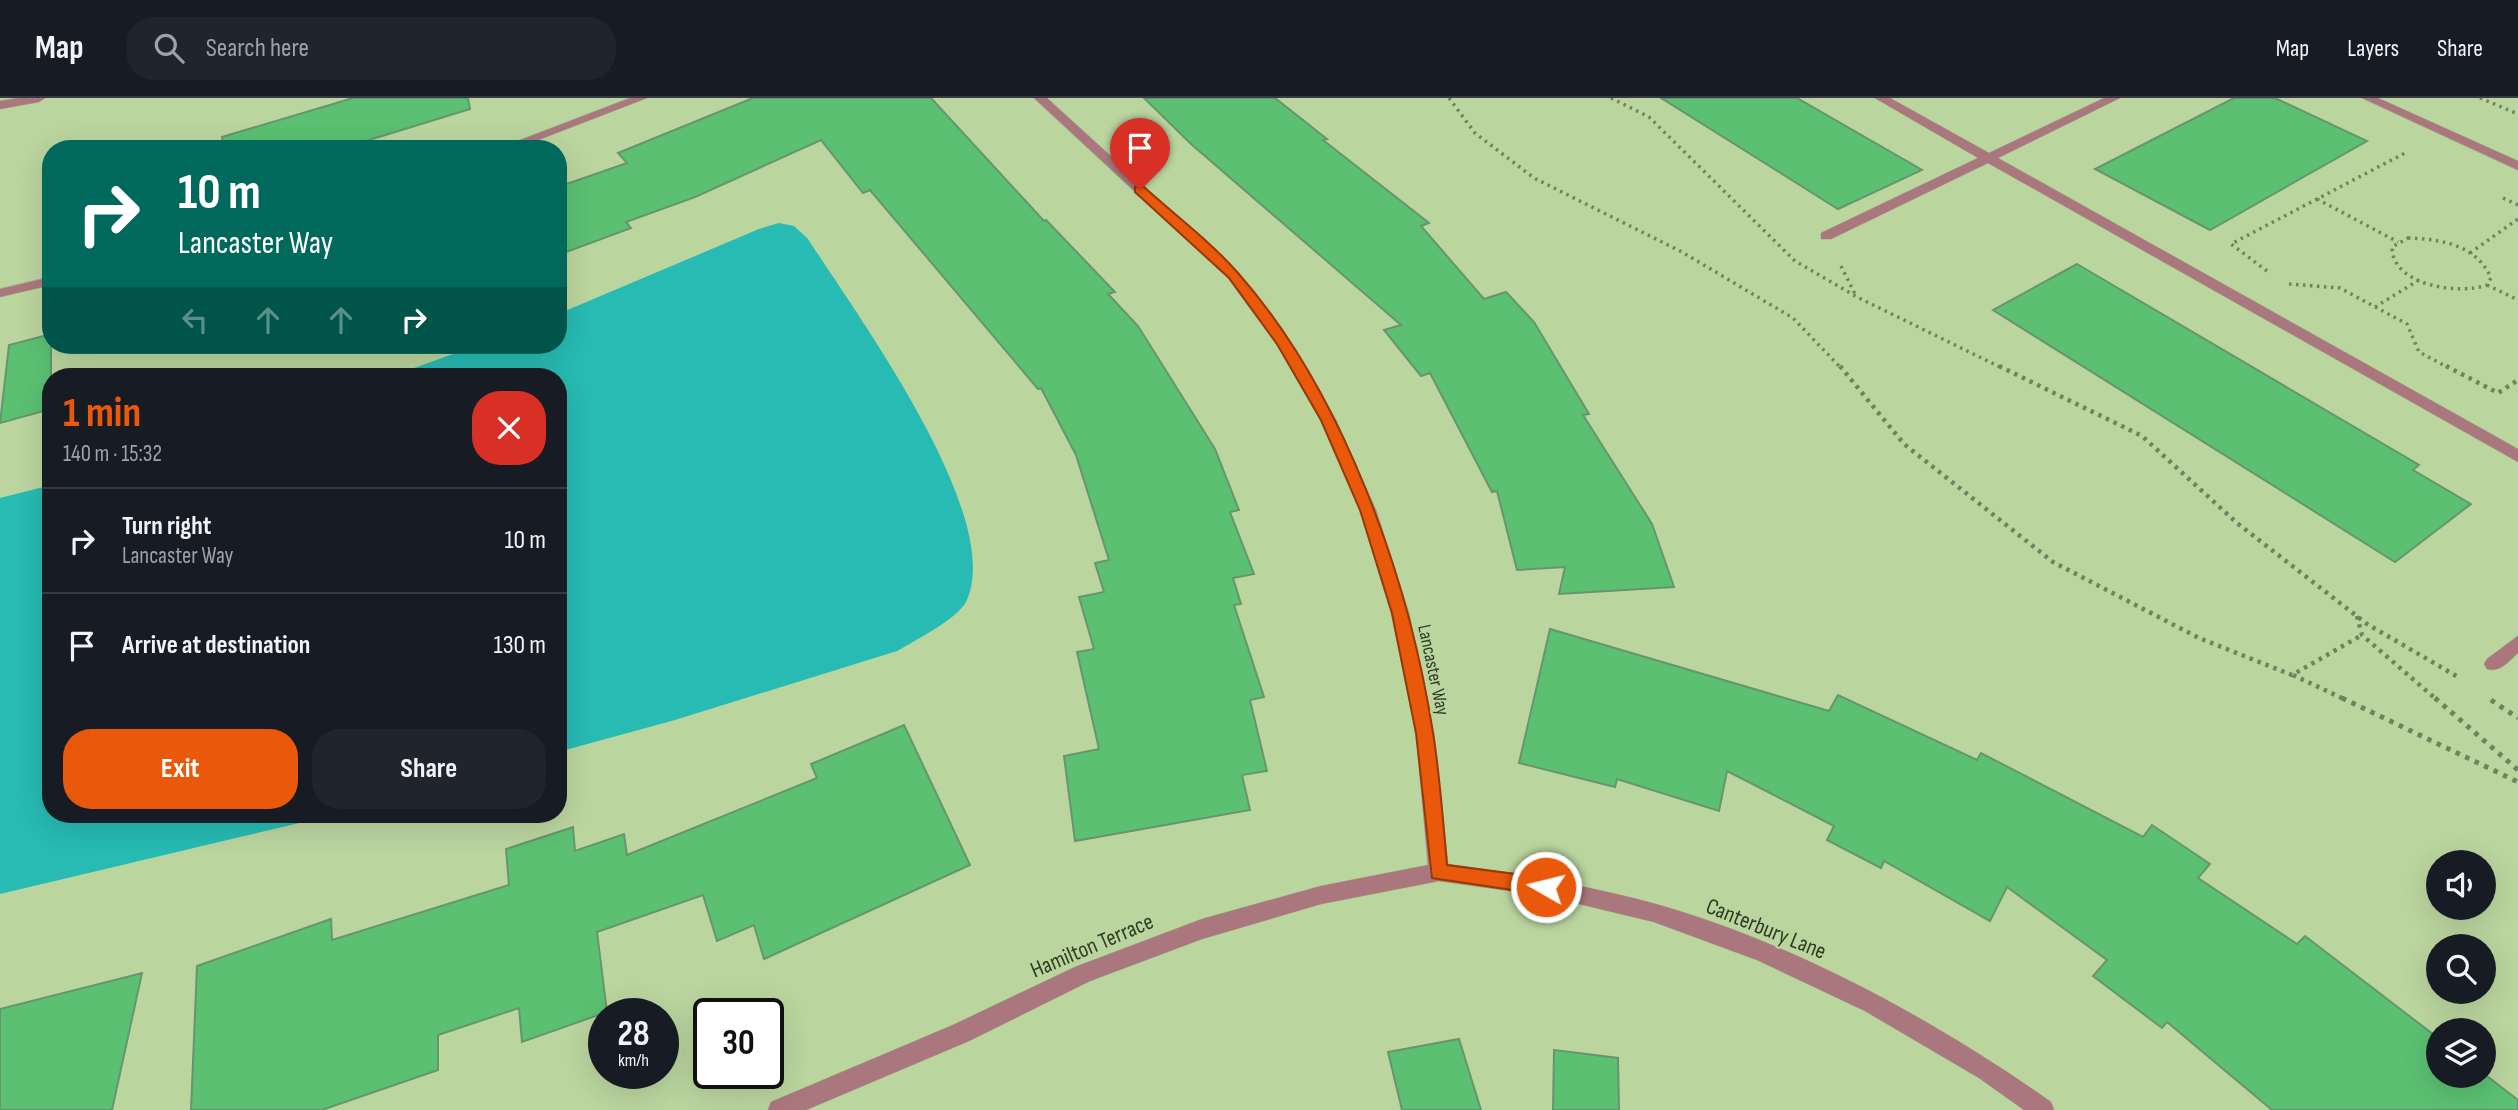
<!DOCTYPE html>
<html lang="en">
<head>
<meta charset="utf-8">
<style>
	body { margin:0; font-family:"Sofia Sans Condensed",sans-serif; background:#20242c; color:#f1f3f6; height:100vh; display:flex; flex-direction:column; font-size:26px; white-space:nowrap }
	* { box-sizing:border-box; margin:0 }
	p { font-size:23px; color:#9ea1a6 }
	.icon { flex:none; width:38px; height:38px; fill:none; stroke:currentColor; stroke-width:2; stroke-linecap:round; stroke-linejoin:round }
	.map { position:relative; flex:1; overflow:hidden }
	.sheet { position:absolute; left:42px; top:270px; width:525px; height:455px; display:flex; flex-direction:column; background:#171b24; border-radius:28px; box-shadow:0 7px 28px #0002 }
	.sheet>* { flex:none }
	.banner { position:absolute; left:42px; top:42px; width:525px; height:214px; border-radius:28px; box-shadow:0 7px 28px #0002; background:#00695c; color:#fff; overflow:hidden }
	.tools { position:absolute; left:2426px; top:752px; display:grid; gap:14px }
	.tools a { display:grid; place-items:center; width:70px; height:70px; border-radius:50%; background:#171b24; box-shadow:0 7px 28px #0002; font-size:35px }
	.speed { position:absolute; left:588px; top:900px; display:flex; gap:14px; font-size:35px; font-weight:700; text-align:center }
	.speed>* { display:grid; place-content:center; width:91px; height:91px; border-radius:50%; background:#171b24; box-shadow:0 7px 28px #0002; line-height:1 }
	.speed small { font-size:18px; font-weight:400 }
	.speed .limit { border:4px solid #111; border-radius:10px; background:#fff; color:#111 }
	.pin { position:absolute; display:grid; place-items:center; width:60px; height:60px; color:#fff; margin:-72px -30px; border-radius:50% 50% 50% 0; rotate:-45deg; box-shadow:0 0 7px #0007 }
	.pin .icon { rotate:45deg }
	.me { position:absolute; width:77px; margin:-38px; rotate:278deg; stroke-linejoin:round; filter:drop-shadow(0 0 5px #0008) }
	.turn { display:flex; align-items:center; gap:24px; height:147px; padding:0 21px; font-size:32px }
	.turn .icon { width:91px; height:91px; stroke-width:2.5 }
	.turn b { display:block; font-size:49px; line-height:60px }
	.lanes { display:flex; align-items:center; height:66px; padding:0 21px; background:#0003; justify-content:center; gap:35px; direction:ltr }
	.lanes .off { opacity:.35 }
	.round { display:grid; place-items:center; flex:none; width:74px; height:74px; border-radius:28px; background:#20242c }
	.headline { display:flex; align-items:center; justify-content:space-between; height:119px; padding:0 21px }
	h1 { font-size:42px; font-weight:700; line-height:52px; color:#ea580c }
	.primary-button { display:flex; gap:14px; margin-top:auto; padding:14px 21px }
	.primary-button a { flex:1; height:80px; border-radius:28px; background:#ea580c; color:#fff; font-size:28px; font-weight:700; line-height:80px; text-align:center }
	.primary-button a+a { background:#20242c; color:#f1f3f6 }
	ul { padding:0; list-style:none }
	li { display:flex; align-items:center; gap:21px; height:105px; padding:0 21px; border-top:2px solid #363941 }
	li div { flex:1 }
	li b { display:block; font-size:26px }
	li em { font-style:normal }
	header { display:flex; align-items:center; gap:42px; box-sizing:border-box; height:98px; padding:0 35px; background:#171b24; border-bottom:2px solid #363941 }
	header strong { font-size:33px }
	nav { display:flex; gap:38px; margin-inline-start:auto; font-size:24px }
	.search { width:490px; height:63px; background:#20242c; display:flex; align-items:center; gap:18px; box-sizing:border-box; padding:0 24px; border-radius:28px; color:#9ea1a6; font-size:26px }
	.map>svg:first-child { display:block }
	.water { fill:#27bbb3 }
	.building { fill:#5bc072; stroke:#66956e; stroke-width:2 }
	.lines { fill:none; stroke-linecap:round; stroke-linejoin:round }
	.minor-casing { stroke:#9db384; stroke-width:1 }
	.path-far2 { stroke:#71835e; stroke-width:3.5; stroke-dasharray:2.5 4.5; stroke-linecap:butt }
	.path-far1 { stroke:#71835e; stroke-width:4.5; stroke-dasharray:3.5 5; stroke-linecap:butt }
	.path { stroke:#71835e; stroke-width:5; stroke-dasharray:4.5 6; stroke-linecap:butt }
	.minor { fill:#ab777f; fill-rule:evenodd }
	.route { fill:#ea580c; stroke:#983908; stroke-width:2 }
	.labels { text-anchor:middle; dominant-baseline:central; stroke-width:5; stroke-linejoin:round; paint-order:stroke }
	.street-label { font-size:19px; fill:#313c26; stroke:#bbd59f }
	.near-street-label { font-size:23px; fill:#313c26; stroke:#bbd59f }
</style>
</head>
<body>
<header>
<strong>Map</strong>
<div class="search"><svg class="icon" aria-label="search" viewBox="0 0 24 24"><circle cx="10" cy="10" r="6"/><path d="M15 15l6 6"/></svg>Search here</div>
<nav><a>Map</a><a>Layers</a><a>Share</a></nav>
</header>
<div class="map">
<svg width="2518" height="1012" viewBox="0 0 2518 1012">
	<rect width="100%" height="100%" fill="#bbd59f"/>
	<g class="water">
		<path d="M 779,125 L 794,128 L 808,141 C 854,213 1007,419 966,504 C 958,520 913,544 897,553 L 675,622 L 558,654 L 558,278 L 392,278 L 478,247 L 558,247 L 558,216 L 759,131 Z"/>
		<path d="M 51,387 L 51,716 L 337,716 L 0,796 L 0,400 Z"/>
	</g>
	<g class="building">
		<path d="M 353,0 L 468,0 L 470,11 L 340,51 L 224,51 L 222,39 Z"/>
		<path d="M 753,0 L 931,0 L 1044,123 L 1046,122 L 1115,194 L 1108,196 L 1138,228 L 1215,351 L 1239,412 L 1230,414 L 1254,476 L 1233,480 L 1241,506 L 1234,507 L 1264,599 L 1250,602 L 1267,673 L 1242,677 L 1250,712 L 1075,743 L 1064,658 L 1099,651 L 1077,554 L 1094,551 L 1079,499 L 1104,494 L 1095,465 L 1109,462 L 1076,357 L 1041,290 L 1038,291 L 870,92 L 863,95 L 821,42 L 695,99 L 626,124 L 631,130 L 558,157 L 558,89 L 627,65 L 618,55 Z"/>
		<path d="M 1144,0 L 1275,0 L 1327,41 L 1323,42 L 1429,125 L 1421,128 L 1484,201 L 1506,194 L 1534,224 L 1589,316 L 1583,317 L 1652,426 L 1674,489 L 1559,496 L 1565,469 L 1517,472 L 1497,393 L 1492,394 L 1430,275 L 1421,278 L 1384,232 L 1401,227 L 1191,46 Z"/>
		<path d="M 1661,0 L 1797,0 L 1922,72 L 1838,111 Z"/>
		<path d="M 2234,0 L 2275,0 L 2367,43 L 2210,132 L 2095,71 Z"/>
		<path d="M 2077,166 L 2419,367 L 2413,372 L 2471,406 L 2395,464 L 1993,212 Z"/>
		<path d="M 51,236 L 51,311 L 0,325 L 9,247 Z"/>
		<path d="M 1550,531 L 1829,613 L 1838,597 L 1977,662 L 1981,655 L 2143,739 L 2152,727 L 2210,766 L 2198,780 L 2297,846 L 2305,838 L 2438,940 L 2438,978 L 2483,978 L 2483,975 L 2518,1002 L 2518,1012 L 2272,1012 L 2167,924 L 2162,930 L 2093,878 L 2107,862 L 2007,789 L 1990,823 L 1884,763 L 1881,770 L 1827,742 L 1834,728 L 1727,673 L 1719,713 L 1617,681 L 1615,689 L 1519,665 Z"/>
		<path d="M 904,627 L 970,767 L 764,861 L 754,827 L 717,843 L 703,797 L 597,834 L 607,914 L 522,944 L 519,910 L 438,937 L 438,972 L 322,1012 L 191,1012 L 197,868 L 331,821 L 332,842 L 509,787 L 506,751 L 573,729 L 575,753 L 624,736 L 627,757 L 817,680 L 811,666 Z"/>
		<path d="M 142,875 L 112,1012 L 0,1012 L 0,911 Z"/>
		<path d="M 1459,941 L 1481,1012 L 1402,1012 L 1388,954 Z"/>
		<path d="M 1554,952 L 1618,960 L 1619,1012 L 1553,1012 Z"/>
	</g>
	<g class="lines">
		<defs>
			<g id="minor">
				<path d="M 19,0 L 45,0 L 39,4 L 0,11 L 0,3 Z"/>
				<path d="M 630,0 L 647,0 L 515,51 L 497,51 Z"/>
				<path d="M 1034,0 L 1047,0 L 1238,174 L 1288,242 L 1336,322 L 1376,412 L 1409,515 L 1434,635 L 1448,766 C 1517,776 1585,787 1652,805 C 1790,843 1935,922 2051,1004 L 2054,1012 L 2024,1012 L 1979,980 L 1865,913 L 1757,862 L 1654,824 L 1546,798 L 1439,783 L 1321,806 L 1202,841 L 1090,883 L 969,943 L 806,1012 L 768,1012 L 771,1004 L 953,927 L 1075,869 L 1202,821 L 1321,788 L 1428,767 L 1416,635 L 1391,515 L 1360,412 L 1320,322 L 1277,247 L 1228,180 Z"/>
				<path d="M 1875,0 L 1890,0 L 1989,55 L 2104,0 L 2120,0 L 1998,60 L 2518,351 L 2518,364 L 1988,65 L 1831,141 L 1821,141 L 1821,135 L 1978,60 Z"/>
				<path d="M 2362,0 L 2378,0 L 2518,63 L 2518,72 Z"/>
				<path d="M 51,179 L 51,187 L 0,199 L 0,191 Z"/>
				<path d="M 2518,538 L 2518,555 C 2509,563 2500,575 2487,571 L 2484,566 L 2487,561 Z"/>
			</g>
		</defs>
		<use href="#minor" class="minor-casing"/>
		<g class="path-far2">
			<path d="M 1449,0 L 1475,35 L 1534,80 L 1682,154 L 1793,220 L 1841,270"/>
			<path d="M 1611,0 L 1649,19 L 1795,163 L 1857,199 L 2002,270"/>
			<path d="M 2480,0 L 2518,16"/>
			<path d="M 2503,100 L 2518,107"/>
			<path d="M 2317,101 L 2398,144"/>
			<path d="M 2408,140 C 2441,141 2477,147 2491,180 L 2487,187 C 2459,197 2392,188 2392,149 Z"/>
			<path d="M 2470,155 L 2518,121"/>
			<path d="M 1841,168 L 1856,198"/>
			<path d="M 2267,173 L 2231,146 L 2407,54"/>
			<path d="M 2289,186 L 2340,190 L 2407,226 L 2419,254 L 2449,270"/>
			<path d="M 2487,187 L 2518,202"/>
			<path d="M 2375,209 L 2419,182"/>
		</g>
		<g class="path-far1">
			<path d="M 1840,268 L 1904,346 L 2053,464 L 2199,540 L 2292,577 L 2362,537"/>
			<path d="M 1999,268 L 2142,338 L 2237,425 L 2367,526 L 2458,579"/>
			<path d="M 2446,268 L 2498,295 L 2518,282"/>
			<path d="M 2357,518 L 2362,537 L 2437,602"/>
			<path d="M 2293,577 L 2346,602"/>
		</g>
		<g class="path">
			<path d="M 2342,600 L 2518,684"/>
			<path d="M 2435,600 L 2518,672"/>
			<path d="M 2491,602 L 2518,620"/>
		</g>
		<use href="#minor" class="minor"/>
	</g>
	<path class="route" d="M 1135,89 L 1144,89 C 1175,117 1211,144 1238,175 C 1343,294 1409,480 1433,635 C 1440,678 1443,723 1447,767 L 1546,780 L 1553,783 L 1555,789 L 1553,795 L 1546,797 L 1432,780 L 1416,635 L 1392,515 L 1360,412 L 1321,322 L 1277,246 L 1229,180 L 1135,94 Z"/>
	<g class="labels">
		<g class="street-label">
			<text transform="translate(1433 572) rotate(78)">Lancaster Way</text>
		</g>
		<g class="near-street-label">
			<text transform="translate(1766 831) rotate(22)">Canterbury Lane</text>
			<text transform="translate(1092 848) rotate(-23)">Hamilton Terrace</text>
		</g>
	</g>
</svg>
<div class="tools">
<a><svg class="icon" aria-label="sound" viewBox="0 0 24 24"><path d="M4 9h4l5-4v14l-5-4H4zM17 9q2 3 0 6"/></svg></a>
<a><svg class="icon" aria-label="search" viewBox="0 0 24 24"><circle cx="10" cy="10" r="6"/><path d="M15 15l6 6"/></svg></a>
<a><svg class="icon" aria-label="layers" viewBox="0 0 24 24"><path d="M12 4l9 5-9 5-9-5zM3 14l9 5 9-5"/></svg></a>
</div>
<div class="speed"><div>28<small>km/h</small></div><div class="limit">30</div></div>
<div class="pin" style="left:1140px;top:92px;background:#d93025"><svg class="icon" aria-label="arrive" viewBox="0 0 24 24"><path d="M6 21V4h12l-3 4 3 4H6"/></svg></div>
<svg class="me" style="left:1546px;top:789px" viewBox="-20 -20 40 40"><circle r="17" fill="#ea580c" stroke="#fff" stroke-width="3"/><path d="M0-11L8 9 0 5-8 9z" fill="#fff"/></svg>
<div class="banner">
<div class="turn"><svg class="icon" aria-label="right" viewBox="0 0 24 24"><path d="M7 20v-9h11M14 6l5 5-5 5"/></svg><div><b>10 m</b>Lancaster Way</div></div>
<div class="lanes"><svg class="icon off" aria-label="left" viewBox="0 0 24 24"><path d="M17 20v-9H6M10 6l-5 5 5 5"/></svg><svg class="icon off" aria-label="ahead" viewBox="0 0 24 24"><path d="M12 20V5M6 11l6-6 6 6"/></svg><svg class="icon off" aria-label="ahead" viewBox="0 0 24 24"><path d="M12 20V5M6 11l6-6 6 6"/></svg><svg class="icon" aria-label="right" viewBox="0 0 24 24"><path d="M7 20v-9h11M14 6l5 5-5 5"/></svg></div>
</div>
<section class="sheet">
<div class="headline"><div><h1>1 min</h1><p>140 m · 15:32</p></div><a class="round" style="background:#d93025;color:#fff"><svg class="icon" aria-label="close" viewBox="0 0 24 24"><path d="M6 6l12 12M18 6L6 18"/></svg></a></div>
<ul>
<li><svg class="icon" aria-label="right" viewBox="0 0 24 24"><path d="M7 20v-9h11M14 6l5 5-5 5"/></svg><div><b>Turn right</b><p>Lancaster Way</p></div><em>10 m</em></li>
<li><svg class="icon" aria-label="arrive" viewBox="0 0 24 24"><path d="M6 21V4h12l-3 4 3 4H6"/></svg><div><b>Arrive at destination</b></div><em>130 m</em></li>
</ul>
<div class="primary-button"><a>Exit</a><a>Share</a></div>
</section>
</div>
</body>
</html>
